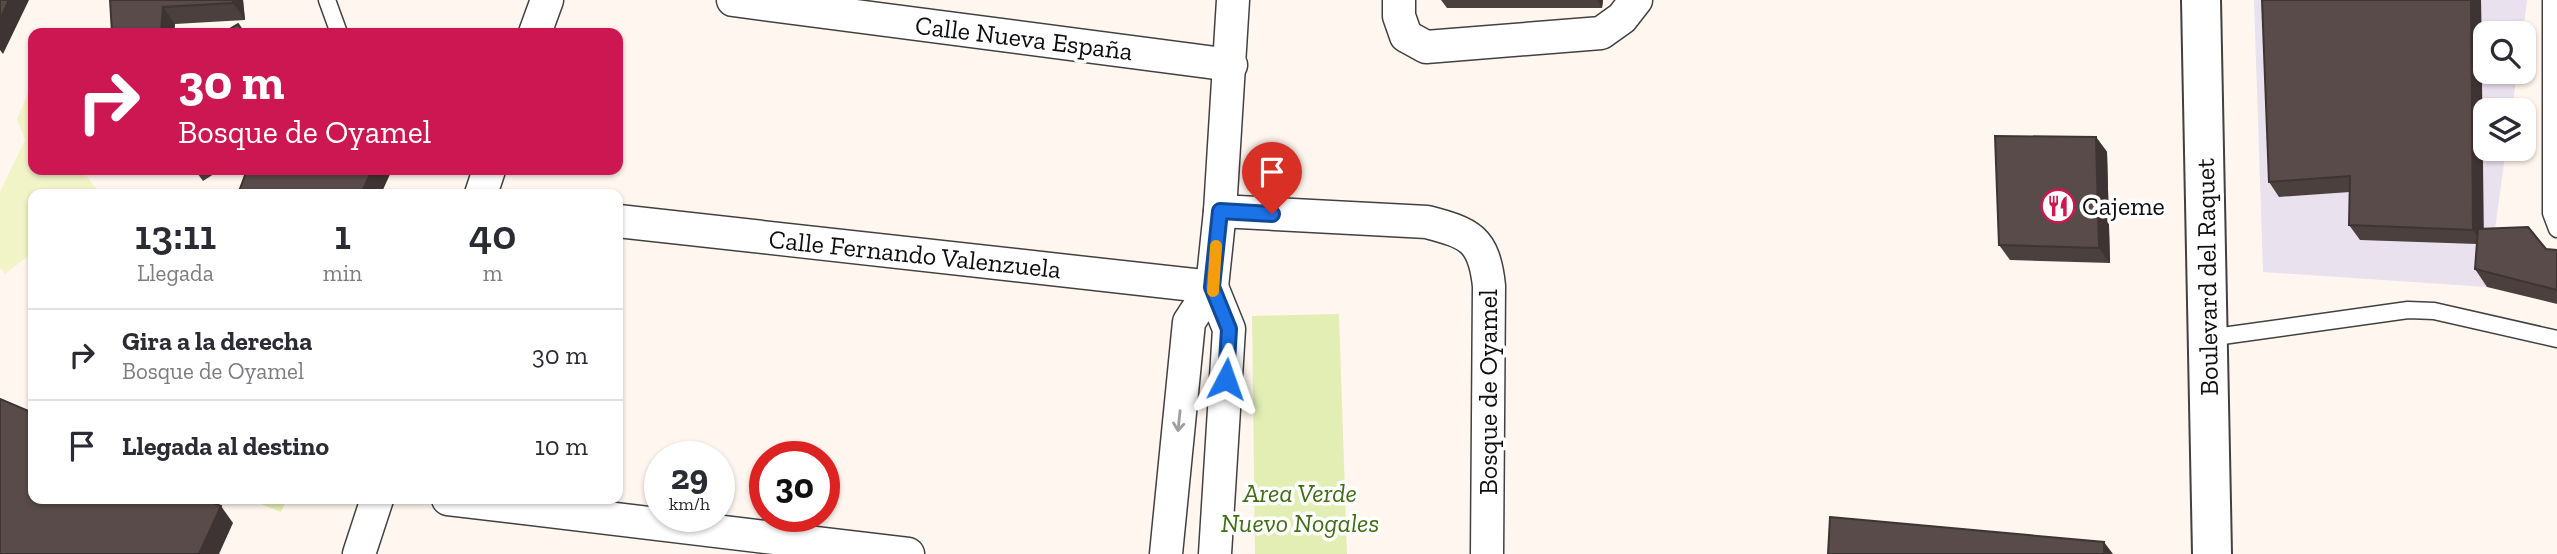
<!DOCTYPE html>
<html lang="es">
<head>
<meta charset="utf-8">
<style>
	body { margin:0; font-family:"Zilla Slab",serif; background:#f7f7f7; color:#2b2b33; height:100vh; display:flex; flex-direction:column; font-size:26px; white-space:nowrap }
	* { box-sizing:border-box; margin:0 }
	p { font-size:23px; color:#7c7c81 }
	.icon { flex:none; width:38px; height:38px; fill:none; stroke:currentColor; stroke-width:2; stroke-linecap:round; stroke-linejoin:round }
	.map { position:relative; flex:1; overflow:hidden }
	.sheet { position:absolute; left:28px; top:189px; width:595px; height:315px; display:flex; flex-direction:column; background:#fff; border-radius:14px; box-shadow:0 2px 5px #0004 }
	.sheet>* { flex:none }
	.banner { position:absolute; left:28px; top:28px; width:595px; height:147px; border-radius:14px; box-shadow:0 2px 5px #0004; background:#cd1752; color:#fff; overflow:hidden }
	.tools { position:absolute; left:2473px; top:21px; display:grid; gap:14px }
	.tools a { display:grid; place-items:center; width:63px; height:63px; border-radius:14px; background:#fff; box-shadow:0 2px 5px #0004; font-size:35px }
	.speed { position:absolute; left:644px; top:441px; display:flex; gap:14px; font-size:35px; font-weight:700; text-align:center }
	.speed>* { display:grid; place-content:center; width:91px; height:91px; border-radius:50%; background:#fff; box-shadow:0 2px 5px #0004; line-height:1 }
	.speed small { font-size:18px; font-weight:400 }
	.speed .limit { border:10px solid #d22; background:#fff; color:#111 }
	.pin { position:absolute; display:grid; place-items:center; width:60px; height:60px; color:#fff; margin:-72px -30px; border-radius:50% 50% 50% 0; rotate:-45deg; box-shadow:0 0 7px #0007 }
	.pin .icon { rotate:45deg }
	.me { position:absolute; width:77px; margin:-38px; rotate:4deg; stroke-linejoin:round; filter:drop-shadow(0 0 5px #0008) }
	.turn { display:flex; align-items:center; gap:24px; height:147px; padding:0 35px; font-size:32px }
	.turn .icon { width:91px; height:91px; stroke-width:2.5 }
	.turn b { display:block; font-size:49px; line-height:60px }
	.eta { display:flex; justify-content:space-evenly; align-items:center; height:119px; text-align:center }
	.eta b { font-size:42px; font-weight:600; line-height:49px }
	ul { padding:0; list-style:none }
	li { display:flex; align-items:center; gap:21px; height:91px; padding:0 35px; border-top:2px solid #e1e1e2 }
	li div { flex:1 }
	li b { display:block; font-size:26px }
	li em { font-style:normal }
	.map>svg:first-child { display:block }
	.industrial { fill:#e9e1ee }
	.green { fill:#e2eeb4 }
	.pitch { fill:#f1f4c7 }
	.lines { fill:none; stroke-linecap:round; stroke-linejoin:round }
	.service-casing { stroke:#414141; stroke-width:19 }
	.minor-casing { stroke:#414141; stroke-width:35 }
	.tertiary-casing { stroke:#414141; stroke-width:42 }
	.service { stroke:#fff; stroke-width:16 }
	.minor { stroke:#fff; stroke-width:32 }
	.tertiary { stroke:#fff; stroke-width:38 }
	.wall { fill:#4c403f }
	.shaded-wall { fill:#3e3433 }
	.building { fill:#584b49; stroke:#3e3433; stroke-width:2 }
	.oneway { stroke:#9f9f9f }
	.route-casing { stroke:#114b97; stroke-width:18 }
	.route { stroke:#1a73e8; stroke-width:12 }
	.slow { stroke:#f59e0b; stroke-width:12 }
	.labels { text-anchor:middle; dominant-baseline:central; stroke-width:7; stroke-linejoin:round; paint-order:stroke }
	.street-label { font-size:26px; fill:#0e0e0e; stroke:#fff }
	.poi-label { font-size:26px; fill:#0e0e0e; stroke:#fff; text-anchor:start }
	.park-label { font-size:26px; font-style:italic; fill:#416d17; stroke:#fff }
</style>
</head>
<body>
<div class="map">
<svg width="2557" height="554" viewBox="0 0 2557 554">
	<rect width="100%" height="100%" fill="#fff7ef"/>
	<path class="industrial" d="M 2254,0 L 2527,0 L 2523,33 L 2485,33 L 2485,72 L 2517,72 L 2512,110 L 2485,110 L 2485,149 L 2506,149 L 2487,287 L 2263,272 Z"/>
	<g class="green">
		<path d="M 1339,314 L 1347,554 L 1255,554 L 1252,316 Z"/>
		<path d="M 248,499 L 287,499 L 281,512 Z"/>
	</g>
	<path class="pitch" d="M 33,81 L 33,170 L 82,170 L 100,194 L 33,194 L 33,252 L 5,274 L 0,267 L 0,192 L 25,140 L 17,119 Z"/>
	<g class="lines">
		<defs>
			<g id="service">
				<path d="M 327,0 L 339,33"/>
				<path d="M 2551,0 L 2551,213 L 2557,229"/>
				<path d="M 2208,338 L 2408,310 L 2434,311 L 2557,339"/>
			</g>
			<g id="minor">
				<path d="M 733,0 L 1231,65"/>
				<path d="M 1399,0 L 1399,16 L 1406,36 L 1426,47 L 1601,33 L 1622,18 L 1636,0"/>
				<path d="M 535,33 L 547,0"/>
				<path d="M 481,194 L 489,170"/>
				<path d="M 1220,211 L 1427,222 C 1469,233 1484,238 1489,286 L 1487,554"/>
				<path d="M 618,221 L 1212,287"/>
				<path d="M 1212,287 L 1229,329 L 1215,554"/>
				<path d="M 448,499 L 908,554"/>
				<path d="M 359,554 L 377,499"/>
				<path d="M 1166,554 L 1189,322 L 1212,287 L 1220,211 L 1233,0"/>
			</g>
			<path id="tertiary" d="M 2201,0 L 2212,554"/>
		</defs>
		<use href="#service" class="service-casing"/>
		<use href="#minor" class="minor-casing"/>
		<use href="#tertiary" class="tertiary-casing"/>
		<use href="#service" class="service"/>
		<use href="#minor" class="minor"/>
		<use href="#tertiary" class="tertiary"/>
	</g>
	<g class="wall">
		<path d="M 110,0 L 243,0 L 245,20 L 175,24 L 174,33 L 112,33 Z"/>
		<path d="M 1441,0 L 1603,0 L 1602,8 L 1447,8 Z"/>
		<path d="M 2262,0 L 2481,0 L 2483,228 L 2546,249 L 2557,250 L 2557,304 L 2487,287 L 2475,269 L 2477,244 L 2360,240 L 2349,225 L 2350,192 L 2279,197 L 2269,182 Z"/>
		<path d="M 2096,137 L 2107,152 L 2110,263 L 2010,260 L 1999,245 Z"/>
		<path d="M 195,170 L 220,170 L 203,181 Z"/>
	</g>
	<g class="shaded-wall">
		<path d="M 9,0 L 29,0 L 3,54 L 0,50 L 0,19 Z"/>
		<path d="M 233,0 L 243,0 L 245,20 L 233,3 Z"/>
		<path d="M 1597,0 L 1603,0 L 1602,8 Z"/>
		<path d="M 2471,0 L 2481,0 L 2484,245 L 2473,230 Z"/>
		<path d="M 163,7 L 175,24 L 174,33 L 161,33 Z"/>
		<path d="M 2096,137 L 2107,152 L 2110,263 L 2099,248 Z"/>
		<path d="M 372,170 L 392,170 L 381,194 L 361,194 Z"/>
		<path d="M 221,506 L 233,523 L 219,554 L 199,554 Z"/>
		<path d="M 2104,542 L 2113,554 L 2104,554 Z"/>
	</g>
	<g class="building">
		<path d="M 0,0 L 9,0 L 0,19 Z"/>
		<path d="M 110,0 L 233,0 L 233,3 L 163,7 L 161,33 L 112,33 Z"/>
		<path d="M 2262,0 L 2471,0 L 2473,230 L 2349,225 L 2350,176 L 2269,182 Z"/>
		<path d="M 238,24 L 244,33 L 223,33 Z"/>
		<path d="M 1995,136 L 2096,137 L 2099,248 L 1999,245 Z"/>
		<path d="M 247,170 L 372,170 L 361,194 L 238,194 Z"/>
		<path d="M 2528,227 L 2546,249 L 2557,250 L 2557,290 L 2475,269 L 2478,229 Z"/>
		<path d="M 0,399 L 33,413 L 33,412 L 33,499 L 204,499 L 221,506 L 199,554 L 0,554 Z"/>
		<path d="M 1830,517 L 2104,542 L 2104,554 L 1828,554 Z"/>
	</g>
	<defs><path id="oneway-shaft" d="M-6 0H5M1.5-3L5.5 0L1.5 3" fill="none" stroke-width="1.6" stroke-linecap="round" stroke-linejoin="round" transform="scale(1.75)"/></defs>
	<use class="oneway" href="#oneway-shaft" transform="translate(1179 421) rotate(96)"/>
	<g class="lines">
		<defs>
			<path id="route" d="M 1226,379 L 1229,329 L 1212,287 L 1220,211 L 1272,214"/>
		</defs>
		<use href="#route" class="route-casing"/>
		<use href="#route" class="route"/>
		<path class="slow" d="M 1213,291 L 1216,246"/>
	</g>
	<defs>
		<symbol id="restaurant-ring" viewBox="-11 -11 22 22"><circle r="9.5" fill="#fff" stroke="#cd1752" stroke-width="1.5"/><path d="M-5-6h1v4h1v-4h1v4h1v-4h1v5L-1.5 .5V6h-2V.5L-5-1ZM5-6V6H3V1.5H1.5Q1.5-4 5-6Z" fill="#cd1752"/></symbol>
	</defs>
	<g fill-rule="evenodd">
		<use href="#restaurant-ring" x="2039" y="187" width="38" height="38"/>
	</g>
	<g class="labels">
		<g class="street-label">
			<text transform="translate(1024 38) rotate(7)">Calle Nueva España</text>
			<text transform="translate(915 254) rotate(6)">Calle Fernando Valenzuela</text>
			<text transform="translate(2207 277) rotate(-91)">Boulevard del Raquet</text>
			<text transform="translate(1488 392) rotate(-90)">Bosque de Oyamel</text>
		</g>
		<g class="poi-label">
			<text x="2082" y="206">Cajeme</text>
		</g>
		<g class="park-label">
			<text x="1300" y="493">Area Verde<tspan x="1300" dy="30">Nuevo Nogales</tspan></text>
		</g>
	</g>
</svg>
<div class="tools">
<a><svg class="icon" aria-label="search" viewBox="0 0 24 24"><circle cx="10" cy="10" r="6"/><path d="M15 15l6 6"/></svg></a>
<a><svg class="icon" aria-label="layers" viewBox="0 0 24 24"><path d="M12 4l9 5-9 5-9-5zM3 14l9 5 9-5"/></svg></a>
</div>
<div class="speed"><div>29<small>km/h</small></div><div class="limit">30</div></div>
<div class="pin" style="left:1272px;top:214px;background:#d93025"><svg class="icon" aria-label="arrive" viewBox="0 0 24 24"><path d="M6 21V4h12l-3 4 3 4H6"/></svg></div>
<svg class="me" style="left:1226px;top:379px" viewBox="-20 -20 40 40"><path d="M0-17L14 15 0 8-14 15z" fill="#1a73e8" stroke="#fff" stroke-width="4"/></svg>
<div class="banner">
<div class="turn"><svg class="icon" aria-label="right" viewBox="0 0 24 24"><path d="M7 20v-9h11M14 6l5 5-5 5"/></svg><div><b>30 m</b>Bosque de Oyamel</div></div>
</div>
<section class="sheet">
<div class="eta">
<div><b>13:11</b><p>Llegada</p></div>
<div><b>1</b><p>min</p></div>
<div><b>40</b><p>m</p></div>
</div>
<ul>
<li><svg class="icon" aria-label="right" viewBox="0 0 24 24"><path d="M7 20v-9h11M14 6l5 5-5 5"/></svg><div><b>Gira a la derecha</b><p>Bosque de Oyamel</p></div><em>30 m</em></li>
<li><svg class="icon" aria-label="arrive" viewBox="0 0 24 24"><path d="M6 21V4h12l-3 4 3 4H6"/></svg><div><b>Llegada al destino</b></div><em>10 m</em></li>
</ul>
</section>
</div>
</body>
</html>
